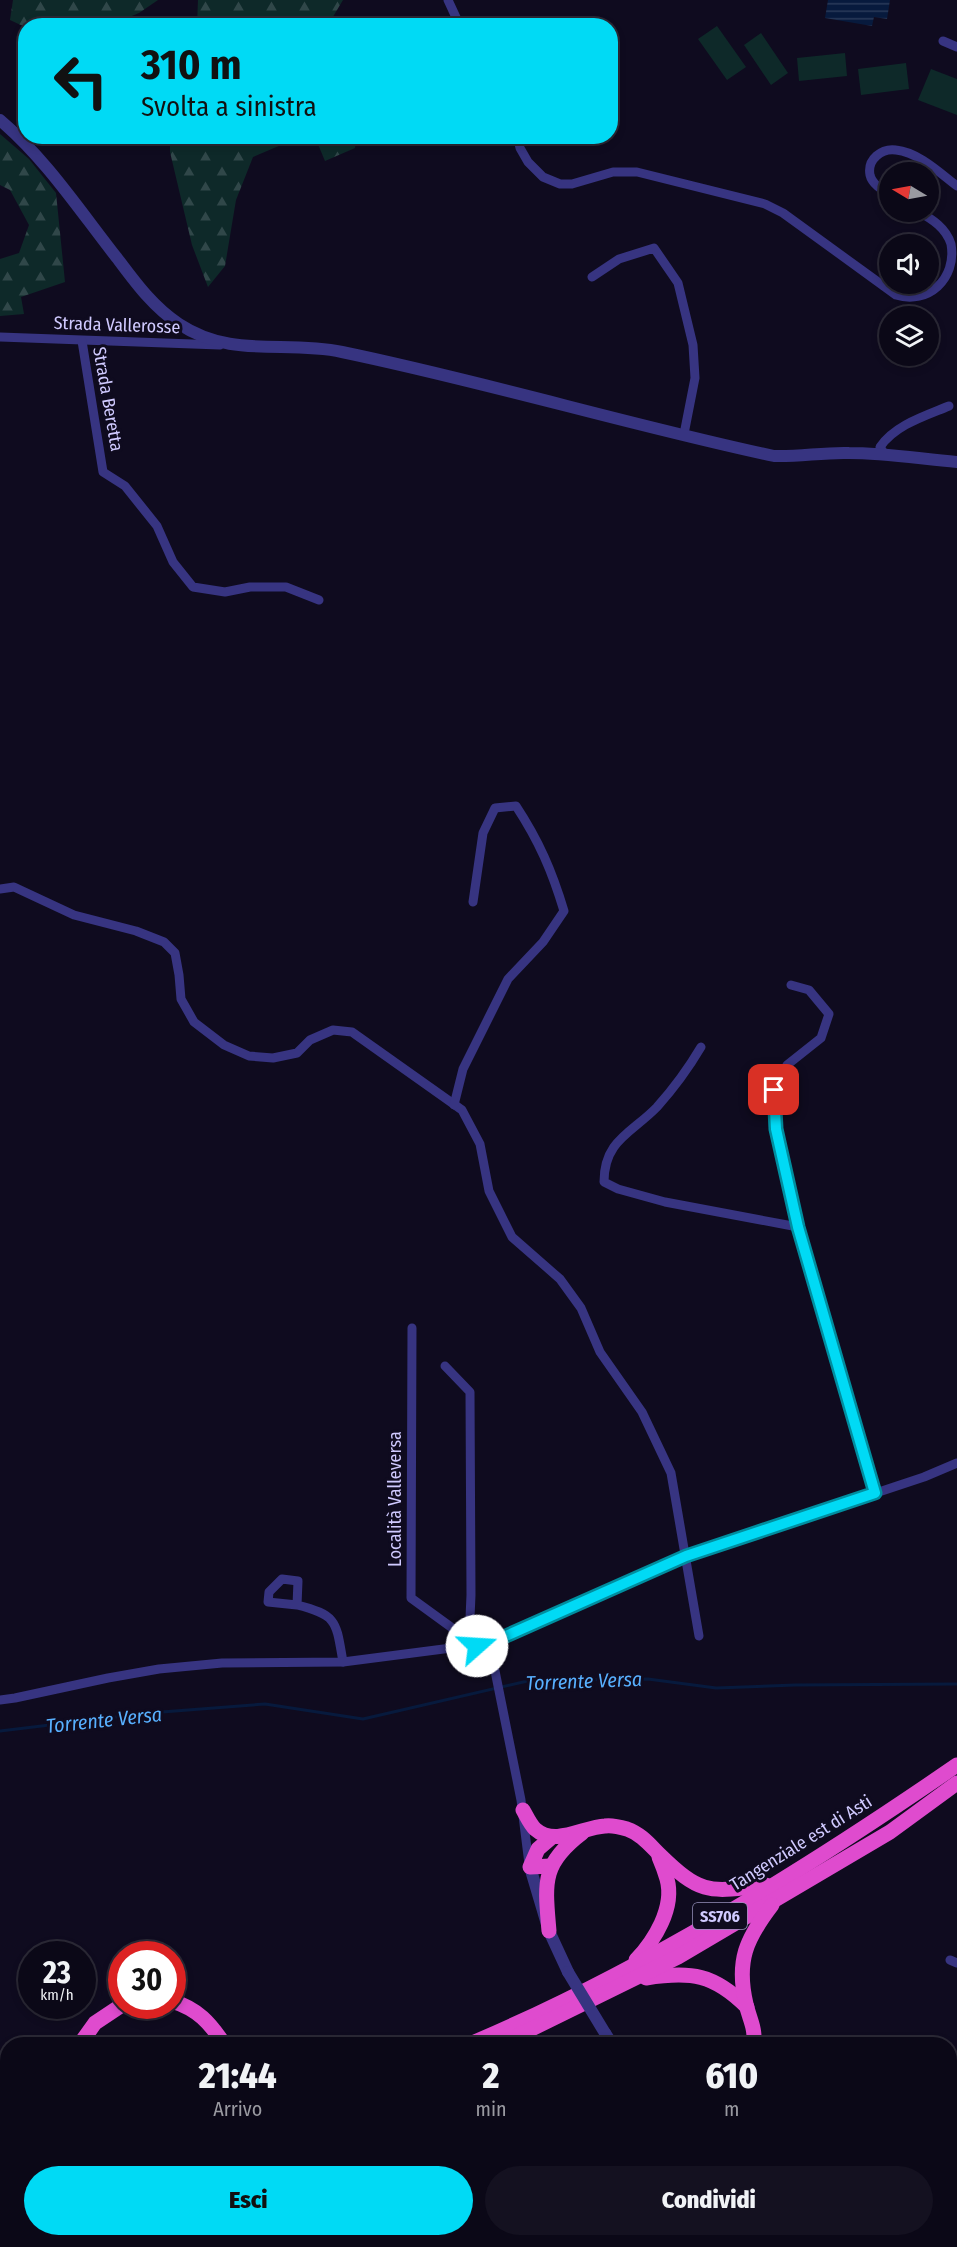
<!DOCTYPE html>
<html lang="it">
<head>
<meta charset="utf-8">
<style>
	body { margin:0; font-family:"Fira Sans Condensed",sans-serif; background:#141120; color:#f1f3f6; height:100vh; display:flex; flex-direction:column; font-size:22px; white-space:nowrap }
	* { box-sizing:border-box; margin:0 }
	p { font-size:20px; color:#9a9aa1 }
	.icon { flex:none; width:33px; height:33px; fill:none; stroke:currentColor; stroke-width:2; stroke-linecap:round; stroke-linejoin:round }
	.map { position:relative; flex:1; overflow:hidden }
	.panel { position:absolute; left:0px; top:2037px; width:957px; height:210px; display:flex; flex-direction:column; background:#0b0817; border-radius:24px 24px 0 0; box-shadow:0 3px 9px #0003,0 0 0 2px #2b2936 }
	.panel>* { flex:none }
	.guide { position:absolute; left:18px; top:18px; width:600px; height:126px; border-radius:24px; box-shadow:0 3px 9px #0003,0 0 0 2px #2b2936; background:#00daf5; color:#111; overflow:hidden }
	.needle { width:39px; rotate:280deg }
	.buttons { position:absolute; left:879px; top:162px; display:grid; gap:12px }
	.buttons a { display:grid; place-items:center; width:60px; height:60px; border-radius:50%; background:#0b0817; box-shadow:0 3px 9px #0003,0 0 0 2px #2b2936; font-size:30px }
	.speed { position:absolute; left:18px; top:1941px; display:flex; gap:12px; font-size:30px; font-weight:700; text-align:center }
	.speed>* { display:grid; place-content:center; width:78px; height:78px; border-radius:50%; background:#0b0817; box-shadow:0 3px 9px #0003,0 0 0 2px #2b2936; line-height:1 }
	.speed small { font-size:15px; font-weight:400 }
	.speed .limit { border:9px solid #d22; background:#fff; color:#111 }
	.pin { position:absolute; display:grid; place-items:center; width:51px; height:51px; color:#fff; margin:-26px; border-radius:12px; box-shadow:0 3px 9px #0006 }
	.me { position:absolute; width:66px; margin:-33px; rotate:71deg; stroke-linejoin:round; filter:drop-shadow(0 0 4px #0008) }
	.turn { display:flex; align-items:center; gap:21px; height:126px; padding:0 24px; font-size:27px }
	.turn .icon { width:78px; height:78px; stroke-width:2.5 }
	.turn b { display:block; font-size:42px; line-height:51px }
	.eta { display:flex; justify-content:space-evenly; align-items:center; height:102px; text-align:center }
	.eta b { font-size:36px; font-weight:800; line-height:42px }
	.action { display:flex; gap:12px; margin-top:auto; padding:12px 24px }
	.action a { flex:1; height:69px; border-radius:36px; background:#00daf5; color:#111; font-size:24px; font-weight:800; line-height:69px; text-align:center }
	.action a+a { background:#141120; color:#f1f3f6 }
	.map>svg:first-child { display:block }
	.forest { fill:url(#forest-firs) }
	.pitch { fill:#0e2929 }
	.water { fill:url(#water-rules) }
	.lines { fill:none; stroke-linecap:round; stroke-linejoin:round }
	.stream { stroke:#071a3d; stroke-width:3 }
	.minor { stroke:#373481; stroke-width:9 }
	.tertiary { stroke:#373481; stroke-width:12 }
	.trunk { stroke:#df4bce; stroke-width:15 }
	.tertiary-bridge { stroke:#373481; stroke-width:12 }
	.route-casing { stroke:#008e9f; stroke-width:15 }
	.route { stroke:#00daf5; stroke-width:10 }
	.labels { text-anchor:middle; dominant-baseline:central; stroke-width:6; stroke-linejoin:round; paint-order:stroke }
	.shield { fill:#0f0b1f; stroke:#9691bc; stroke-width:1.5 }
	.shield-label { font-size:16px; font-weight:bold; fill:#d0caff }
	.street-label { font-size:18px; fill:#d0caff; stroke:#0f0b1f }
	.water-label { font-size:20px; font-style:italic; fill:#58b0ff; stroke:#0f0b1f }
</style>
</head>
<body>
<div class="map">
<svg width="957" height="2247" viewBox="0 0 957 2247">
	<defs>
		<pattern id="forest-firs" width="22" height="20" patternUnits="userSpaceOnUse" patternTransform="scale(1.5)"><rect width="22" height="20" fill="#0e2929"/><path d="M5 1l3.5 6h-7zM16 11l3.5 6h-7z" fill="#304749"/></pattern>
		<pattern id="water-rules" width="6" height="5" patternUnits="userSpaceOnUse" patternTransform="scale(1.5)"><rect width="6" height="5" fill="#071a3d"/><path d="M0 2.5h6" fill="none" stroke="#2a3a5a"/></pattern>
	</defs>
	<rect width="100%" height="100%" fill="#0f0b1f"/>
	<g class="forest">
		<path d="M 13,0 L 158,0 L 139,13 L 110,25 L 25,27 L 10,20 Z"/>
		<path d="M 198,0 L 343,0 L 328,25 L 197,26 Z"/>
		<path d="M 0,134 L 29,159 L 56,193 L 65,282 L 21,297 L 24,314 L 0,316 L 0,259 L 19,253 L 29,225 L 10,190 L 0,185 Z"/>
		<path d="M 170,137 L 170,136 L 356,137 L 355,148 L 325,161 L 315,137 L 281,145 L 253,157 L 236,200 L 225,266 L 208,287 L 192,245 L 170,152 Z"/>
	</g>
	<g class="pitch">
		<path d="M 717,26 L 746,67 L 727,80 L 698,39 Z"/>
		<path d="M 761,33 L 788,73 L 771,85 L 744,45 Z"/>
		<path d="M 845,53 L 847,76 L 799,81 L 797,58 Z"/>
		<path d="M 906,63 L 909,89 L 861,95 L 858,69 Z"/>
		<path d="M 931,69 L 957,79 L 957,115 L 918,100 Z"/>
	</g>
	<path class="water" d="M 828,0 L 890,0 L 887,19 L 874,17 L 872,26 L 825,18 Z"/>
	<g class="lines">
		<path class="stream" d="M 0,1731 L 149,1713 L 265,1704 L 363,1719 L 532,1680 L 648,1679 L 716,1688 L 795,1685 L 957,1684"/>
		<g class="minor">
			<path d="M 448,0 L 460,26"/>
			<path d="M 943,41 L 957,47"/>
			<path d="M 517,136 L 520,148 L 528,162 L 543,177 L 560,184 L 572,184 L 613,172 L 637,172 L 765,204 L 783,213 L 896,295 C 928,305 957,279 951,244 C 946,228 932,219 919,212"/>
			<path d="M 890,195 C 882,190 872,184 870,175 C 867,159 882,148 896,150 C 918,152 940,173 957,186"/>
			<path d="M 592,277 L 619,259 L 654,248 L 678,283 L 693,345 L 695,378 L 684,434"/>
			<path d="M 0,337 L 220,345"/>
			<path d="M 82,341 L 103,472 L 125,486 L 157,526 L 173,562 L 193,587 L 225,592 L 250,587 L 286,587 L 319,600"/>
			<path d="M 885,455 L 880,447 C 895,425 925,416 949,406"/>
			<path d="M 0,889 L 14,887 L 74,915 L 136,931 L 164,942 L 175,953 L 179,975 L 181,999 L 194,1022 L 224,1045 L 249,1056 L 273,1058 L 297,1053 L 310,1040 L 333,1030 L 352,1032 L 462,1110 L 480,1144 L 489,1191 L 512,1237 L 560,1279 L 581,1308 L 600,1352 L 642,1412 L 671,1473 L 699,1636"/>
			<path d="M 791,985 L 809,990 L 829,1014 L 821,1038 L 787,1065 L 774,1090 L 776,1129 L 798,1227 L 875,1493"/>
			<path d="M 701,1047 C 688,1069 674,1088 657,1107 C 632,1133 604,1140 604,1182 L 618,1189 L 665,1202 L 798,1227"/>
			<path d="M 454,1105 L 463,1069 L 508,979 L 543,942 L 564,911 C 552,871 539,841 516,806 L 495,808 L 483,833 L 473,902"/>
			<path d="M 412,1328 L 411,1598 L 477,1646 L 493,1661 L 521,1800 L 529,1864"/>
			<path d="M 445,1366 L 470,1392 L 471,1595 L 469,1641"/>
			<path d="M 297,1605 L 268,1602 L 269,1592 L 282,1579 L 298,1581 L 297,1605 C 338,1615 336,1622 343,1662"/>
			<path d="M 0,1700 L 15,1698 L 108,1678 L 159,1669 L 222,1663 L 343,1662 L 490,1643 L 686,1556 L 924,1477 L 957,1463"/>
			<path d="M 950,1960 L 957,1963"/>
			<path d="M 950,2105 L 957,2108"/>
			<path d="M 703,2240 L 708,2247"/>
			<path d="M 922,2240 L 941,2247"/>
		</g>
		<g class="tertiary">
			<path d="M 0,120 C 46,159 80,211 117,258 C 135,282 153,307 179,324 C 232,359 284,340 342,352 C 487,382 629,425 774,456 C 799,457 824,452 849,453 C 885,453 921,459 957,462"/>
			<path d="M 530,1867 L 549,1931 L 568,1972"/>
			<path d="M 605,2033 L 612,2044"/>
			<path d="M 740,2240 L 745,2247"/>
		</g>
		<g class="trunk">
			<path d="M 523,1810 C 526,1815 530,1824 535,1829 C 555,1847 583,1827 605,1826 C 612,1825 620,1827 627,1829 C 641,1834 649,1844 659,1854 C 702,1896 709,1892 766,1885"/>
			<path d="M 551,1866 L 530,1867 L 538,1849 L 552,1837"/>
			<path d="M 549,1931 C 545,1883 541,1864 582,1833"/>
			<path d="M 636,1960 C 654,1941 675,1908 667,1879 C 665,1872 662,1864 659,1857"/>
			<path d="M 646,1978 C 691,1971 714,1974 747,2007"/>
			<path d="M 172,2001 C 198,2009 210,2023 224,2044"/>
			<path d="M 80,2044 L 95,2023 L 122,2005"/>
			<path d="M 470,2044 C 642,1971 803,1871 957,1765"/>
			<path d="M 501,2044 L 678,1957 L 890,1832 L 957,1783"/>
			<path d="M 754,2044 C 755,2026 750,2021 746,2004 C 736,1961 746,1939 772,1905"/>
			<path d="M 0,2187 L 8,2185"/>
			<path d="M 0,2211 L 8,2209"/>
			<path d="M 274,2240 L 280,2247"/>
			<path d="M 296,2240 L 299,2247"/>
			<path d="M 313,2240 L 314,2247"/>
		</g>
		<path class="tertiary-bridge" d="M 568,1972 L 605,2033"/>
	</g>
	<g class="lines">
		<defs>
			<path id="route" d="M 477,1646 L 490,1643 L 686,1556 L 875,1493 L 798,1227 L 776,1129 L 774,1090"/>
		</defs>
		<use href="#route" class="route-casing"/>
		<use href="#route" class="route"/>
	</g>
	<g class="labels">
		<rect class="shield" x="693" y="1903" width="54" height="26" rx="4.5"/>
		<g class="shield-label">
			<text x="720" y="1916">SS706</text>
		</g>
		<g class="street-label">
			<text transform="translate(117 325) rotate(2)">Strada Vallerosse</text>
			<text transform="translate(108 399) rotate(80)">Strada Beretta</text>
			<text transform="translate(395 1499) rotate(-90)">Località Valleversa</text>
			<text transform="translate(801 1843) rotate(-32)">Tangenziale est di Asti</text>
		</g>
		<g class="water-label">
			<text transform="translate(584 1681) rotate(-2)">Torrente Versa</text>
			<text transform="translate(104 1720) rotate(-6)">Torrente Versa</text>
		</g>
	</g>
</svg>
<div class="buttons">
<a><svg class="needle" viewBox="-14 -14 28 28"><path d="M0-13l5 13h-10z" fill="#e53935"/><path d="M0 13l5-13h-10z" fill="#9a9aa1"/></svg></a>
<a><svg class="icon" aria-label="sound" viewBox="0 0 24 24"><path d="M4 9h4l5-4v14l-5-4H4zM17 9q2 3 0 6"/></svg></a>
<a><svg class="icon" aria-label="layers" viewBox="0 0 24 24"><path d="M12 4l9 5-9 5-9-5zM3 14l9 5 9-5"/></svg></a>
</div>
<div class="speed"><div>23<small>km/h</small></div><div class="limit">30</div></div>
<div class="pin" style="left:774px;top:1090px;background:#d93025"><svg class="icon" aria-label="arrive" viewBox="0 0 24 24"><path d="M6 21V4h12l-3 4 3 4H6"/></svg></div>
<svg class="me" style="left:477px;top:1646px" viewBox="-20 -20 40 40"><circle r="19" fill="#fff"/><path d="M0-13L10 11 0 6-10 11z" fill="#00daf5"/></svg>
<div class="guide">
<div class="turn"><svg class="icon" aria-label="left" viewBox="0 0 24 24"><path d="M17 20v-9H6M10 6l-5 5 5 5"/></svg><div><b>310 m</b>Svolta a sinistra</div></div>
</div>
<section class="panel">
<div class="eta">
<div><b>21:44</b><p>Arrivo</p></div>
<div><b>2</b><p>min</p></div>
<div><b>610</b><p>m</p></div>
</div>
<div class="action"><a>Esci</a><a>Condividi</a></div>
</section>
</div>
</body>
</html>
